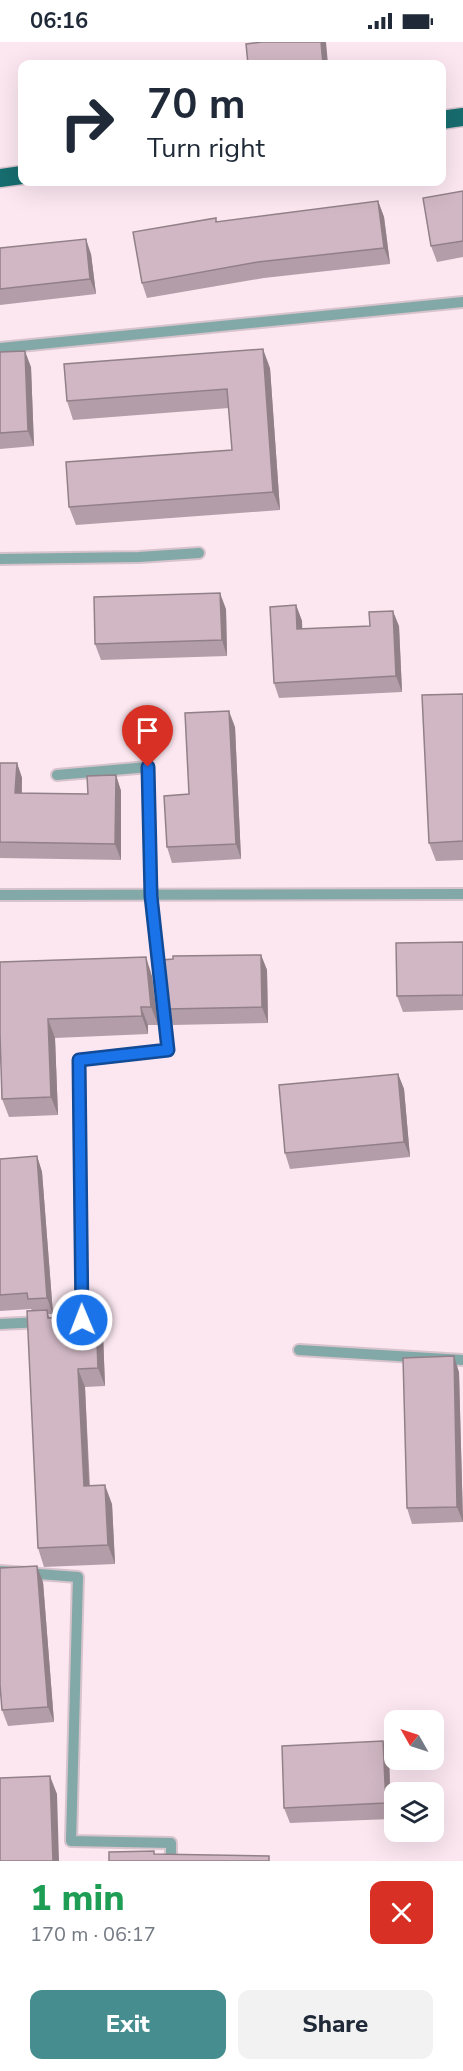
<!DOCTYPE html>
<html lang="en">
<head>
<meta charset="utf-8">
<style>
	body { margin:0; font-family:"Nunito Sans",sans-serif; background:#f2f2f3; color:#1f2937; height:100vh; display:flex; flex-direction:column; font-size:22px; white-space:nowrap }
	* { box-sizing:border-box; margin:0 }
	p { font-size:20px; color:#747a83 }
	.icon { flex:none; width:33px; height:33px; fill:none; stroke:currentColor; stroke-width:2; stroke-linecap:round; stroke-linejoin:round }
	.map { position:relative; height:1819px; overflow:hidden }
	.panel { display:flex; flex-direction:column; background:#fff; flex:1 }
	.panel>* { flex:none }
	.top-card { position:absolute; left:18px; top:18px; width:428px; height:126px; border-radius:12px; box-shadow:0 6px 24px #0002; background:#fff; color:#1f2937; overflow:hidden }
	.needle { width:39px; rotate:309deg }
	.buttons { position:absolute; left:384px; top:1668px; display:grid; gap:12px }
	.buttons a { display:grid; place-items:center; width:60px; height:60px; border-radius:12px; background:#fff; box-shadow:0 6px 24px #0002; font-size:30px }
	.pin { position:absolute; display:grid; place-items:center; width:51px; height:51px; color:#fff; margin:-62px -26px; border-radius:50% 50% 50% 0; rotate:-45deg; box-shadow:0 0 6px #0007 }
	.pin .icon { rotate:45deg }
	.me { position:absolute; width:66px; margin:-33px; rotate:359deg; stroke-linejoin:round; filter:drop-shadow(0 0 4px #0008) }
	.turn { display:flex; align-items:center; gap:21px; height:126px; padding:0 30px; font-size:27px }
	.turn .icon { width:78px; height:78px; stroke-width:2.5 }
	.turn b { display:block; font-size:42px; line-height:51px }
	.round { display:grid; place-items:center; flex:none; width:63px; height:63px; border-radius:12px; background:#f2f2f3 }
	.overview { display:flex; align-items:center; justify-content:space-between; height:102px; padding:0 30px }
	h1 { font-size:36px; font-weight:800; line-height:45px; color:#1e9e55 }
	.primary-button { display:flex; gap:12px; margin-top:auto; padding:12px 30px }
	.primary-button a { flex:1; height:69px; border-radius:12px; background:#458d8e; color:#fff; font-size:24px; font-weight:800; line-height:69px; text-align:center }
	.primary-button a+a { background:#f2f2f3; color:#1f2937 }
	.status { display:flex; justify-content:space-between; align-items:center; height:42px; padding:0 30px; background:#fff; direction:ltr }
	.status svg { height:16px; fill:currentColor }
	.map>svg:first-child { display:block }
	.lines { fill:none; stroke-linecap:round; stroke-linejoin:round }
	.lane-casing { stroke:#d6c3cc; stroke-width:14 }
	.primary-casing { stroke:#d6c3cc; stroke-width:21 }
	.lane { stroke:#83a8a8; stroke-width:10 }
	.primary { stroke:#176d6f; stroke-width:18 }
	.wall { fill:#b39da8 }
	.shaded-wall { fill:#928088 }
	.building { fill:#d0b7c3; stroke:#928088; stroke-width:1.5 }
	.route-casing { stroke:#114b97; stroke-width:15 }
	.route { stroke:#1a73e8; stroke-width:10 }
</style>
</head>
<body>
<div class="status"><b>06:16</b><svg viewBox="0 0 49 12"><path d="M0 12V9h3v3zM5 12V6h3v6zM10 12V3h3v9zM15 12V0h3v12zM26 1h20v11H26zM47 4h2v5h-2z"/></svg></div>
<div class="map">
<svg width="463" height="1819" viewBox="0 0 463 1819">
	<rect width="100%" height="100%" fill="#fce7f1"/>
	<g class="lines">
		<defs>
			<g id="lane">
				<path d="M 0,306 L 463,260"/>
				<path d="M 0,517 L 139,515 L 199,511"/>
				<path d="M 57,733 L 148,725 L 151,854 L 168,1008 L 79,1018 L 82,1278 L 72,1278"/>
				<path d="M 0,853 L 463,852"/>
				<path d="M 0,1282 L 42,1280"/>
				<path d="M 299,1308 L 463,1318"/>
				<path d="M 0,1529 L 78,1535 L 71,1799 L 171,1801 L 171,1819"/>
			</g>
			<g id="primary">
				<path d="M 441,78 L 463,75"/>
				<path d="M 0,136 L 22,133"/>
			</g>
		</defs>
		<use href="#lane" class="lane-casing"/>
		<use href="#primary" class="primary-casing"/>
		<use href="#lane" class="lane"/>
		<use href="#primary" class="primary"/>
	</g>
	<g class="wall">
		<path d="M 463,149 L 463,215 L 437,220 L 431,204 Z"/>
		<path d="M 378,159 L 384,175 L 390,222 L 264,236 L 147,256 L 142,241 Z"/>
		<path d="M 0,206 L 91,212 L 96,252 L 0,263 Z"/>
		<path d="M 0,310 L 31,325 L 34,404 L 0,407 Z"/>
		<path d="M 270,326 L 280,468 L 76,483 L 69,465 L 232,408 L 229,366 L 73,378 L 67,359 Z"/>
		<path d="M 296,563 L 302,579 L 302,587 L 399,584 L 402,650 L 279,656 L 274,641 Z"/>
		<path d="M 226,567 L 227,614 L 101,618 L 95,602 Z"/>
		<path d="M 463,652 L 463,818 L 436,819 L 429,801 Z"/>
		<path d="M 235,685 L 241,817 L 172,821 L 167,805 L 189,752 Z"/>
		<path d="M 0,721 L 17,721 L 22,736 L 22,751 L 88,752 L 116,733 L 121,749 L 121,818 L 0,816 Z"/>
		<path d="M 463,900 L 463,968 L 403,970 L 397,954 Z"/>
		<path d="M 261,913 L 267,928 L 268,981 L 173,983 L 167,967 Z"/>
		<path d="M 152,934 L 158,983 L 148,983 L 148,992 L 55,996 L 58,1073 L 9,1075 L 2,1057 L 0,992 Z"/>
		<path d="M 398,1032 L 404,1047 L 410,1115 L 290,1127 L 285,1111 Z"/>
		<path d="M 37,1114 L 42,1130 L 53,1272 L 48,1272 L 50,1276 L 96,1274 L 103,1292 L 105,1344 L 85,1345 L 90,1444 L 112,1462 L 115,1522 L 44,1525 L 38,1506 L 32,1269 L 31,1267 L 0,1269 L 0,1117 Z"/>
		<path d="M 459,1330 L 463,1480 L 412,1482 L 407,1466 Z"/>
		<path d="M 43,1540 L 54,1680 L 8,1684 L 2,1668 Z"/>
		<path d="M 389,1715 L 391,1777 L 290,1781 L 284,1766 Z"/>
	</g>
	<g class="shaded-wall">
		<path d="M 321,0 L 326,0 L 328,22 L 323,22 Z"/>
		<path d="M 378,159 L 384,175 L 390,222 L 384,206 Z"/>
		<path d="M 86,197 L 91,212 L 96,252 L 90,237 Z"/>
		<path d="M 263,307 L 270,326 L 280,468 L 273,450 Z"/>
		<path d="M 25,309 L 31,325 L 34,404 L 28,389 Z"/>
		<path d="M 220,551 L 226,567 L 227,614 L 222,598 Z"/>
		<path d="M 296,563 L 302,579 L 303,603 L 297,587 Z"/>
		<path d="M 393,569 L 399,584 L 402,650 L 396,634 Z"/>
		<path d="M 229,669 L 235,685 L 241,817 L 236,802 Z"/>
		<path d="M 17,721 L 22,736 L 21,767 L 15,751 Z"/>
		<path d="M 116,733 L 121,749 L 121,818 L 115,802 Z"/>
		<path d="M 261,913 L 267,928 L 268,981 L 262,965 Z"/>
		<path d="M 146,915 L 152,934 L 158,983 L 151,965 Z"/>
		<path d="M 141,965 L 148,983 L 148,992 L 142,974 Z"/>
		<path d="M 48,977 L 55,996 L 58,1073 L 51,1055 Z"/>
		<path d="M 398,1032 L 404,1047 L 410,1115 L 404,1100 Z"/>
		<path d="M 37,1114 L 42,1130 L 53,1272 L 47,1256 Z"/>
		<path d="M 96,1274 L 103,1292 L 105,1344 L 98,1326 Z"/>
		<path d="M 454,1314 L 459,1330 L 463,1480 L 457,1465 Z"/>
		<path d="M 78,1327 L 85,1345 L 90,1463 L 84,1444 Z"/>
		<path d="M 105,1443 L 112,1462 L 115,1522 L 108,1503 Z"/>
		<path d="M 37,1524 L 43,1540 L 54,1680 L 48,1665 Z"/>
		<path d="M 383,1699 L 389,1715 L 391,1777 L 386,1761 Z"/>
		<path d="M 50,1734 L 57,1752 L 59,1819 L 53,1819 Z"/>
	</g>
	<g class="building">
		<path d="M 262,0 L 321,0 L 323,22 L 248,22 L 246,2 Z"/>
		<path d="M 463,149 L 463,199 L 431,204 L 423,156 Z"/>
		<path d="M 378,159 L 384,206 L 258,220 L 142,241 L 133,190 L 216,176 L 216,180 Z"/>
		<path d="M 86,197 L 90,237 L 0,247 L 0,206 Z"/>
		<path d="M 263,307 L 273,450 L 69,465 L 66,420 L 232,408 L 227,347 L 67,359 L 64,322 Z"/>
		<path d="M 25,309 L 28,389 L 0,391 L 0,310 Z"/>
		<path d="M 220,551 L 222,598 L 95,602 L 94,555 Z"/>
		<path d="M 296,563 L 297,587 L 370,584 L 369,570 L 393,569 L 396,634 L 274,641 L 270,565 Z"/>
		<path d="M 463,652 L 463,799 L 429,801 L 422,653 Z"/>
		<path d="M 229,669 L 236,802 L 167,805 L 164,754 L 189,752 L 185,671 Z"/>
		<path d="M 0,721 L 17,721 L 15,751 L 88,752 L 87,734 L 116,733 L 115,802 L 0,800 Z"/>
		<path d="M 463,900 L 463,953 L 397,954 L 396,901 Z"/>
		<path d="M 261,913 L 262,965 L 167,967 L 162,918 L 173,917 L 173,914 Z"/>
		<path d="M 146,915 L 151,965 L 141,965 L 142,974 L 48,977 L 51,1055 L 2,1057 L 0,992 L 0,920 Z"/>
		<path d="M 398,1032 L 404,1100 L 285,1111 L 279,1043 Z"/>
		<path d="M 37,1114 L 47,1256 L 28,1257 L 27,1251 L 0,1253 L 0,1117 Z"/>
		<path d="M 47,1268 L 48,1276 L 96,1274 L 98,1326 L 78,1327 L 84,1444 L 105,1443 L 108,1503 L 38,1506 L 27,1269 Z"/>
		<path d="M 454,1314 L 457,1465 L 407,1466 L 403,1316 Z"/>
		<path d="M 37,1524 L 48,1665 L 2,1668 L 0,1643 L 0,1526 Z"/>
		<path d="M 383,1699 L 386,1761 L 284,1766 L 282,1704 Z"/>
		<path d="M 50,1734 L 53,1819 L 0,1819 L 0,1736 Z"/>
		<path d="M 154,1809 L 154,1812 L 269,1814 L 269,1819 L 109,1819 L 109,1810 Z"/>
	</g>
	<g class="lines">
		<defs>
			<path id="route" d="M 82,1278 L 79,1018 L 168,1008 L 151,854 L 148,725"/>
		</defs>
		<use href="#route" class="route-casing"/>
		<use href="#route" class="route"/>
	</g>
</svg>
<div class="buttons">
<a><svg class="needle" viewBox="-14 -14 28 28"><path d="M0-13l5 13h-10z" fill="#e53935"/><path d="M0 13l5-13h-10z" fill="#747a83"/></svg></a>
<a><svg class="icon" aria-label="layers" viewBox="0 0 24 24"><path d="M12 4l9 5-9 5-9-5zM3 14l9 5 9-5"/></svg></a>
</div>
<div class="pin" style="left:148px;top:725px;background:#d93025"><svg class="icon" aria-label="arrive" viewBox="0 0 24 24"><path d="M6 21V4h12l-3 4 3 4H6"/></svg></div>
<svg class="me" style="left:82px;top:1278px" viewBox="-20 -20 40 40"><circle r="17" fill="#1a73e8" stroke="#fff" stroke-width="3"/><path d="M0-11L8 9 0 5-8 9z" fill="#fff"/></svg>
<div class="top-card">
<div class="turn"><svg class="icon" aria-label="right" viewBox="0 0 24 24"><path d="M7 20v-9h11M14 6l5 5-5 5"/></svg><div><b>70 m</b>Turn right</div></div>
</div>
</div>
<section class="panel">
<div class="overview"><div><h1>1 min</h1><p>170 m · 06:17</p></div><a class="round" style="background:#d93025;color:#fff"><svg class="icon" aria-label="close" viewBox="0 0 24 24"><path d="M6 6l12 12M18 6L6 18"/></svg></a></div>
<div class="primary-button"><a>Exit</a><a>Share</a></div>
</section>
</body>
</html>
